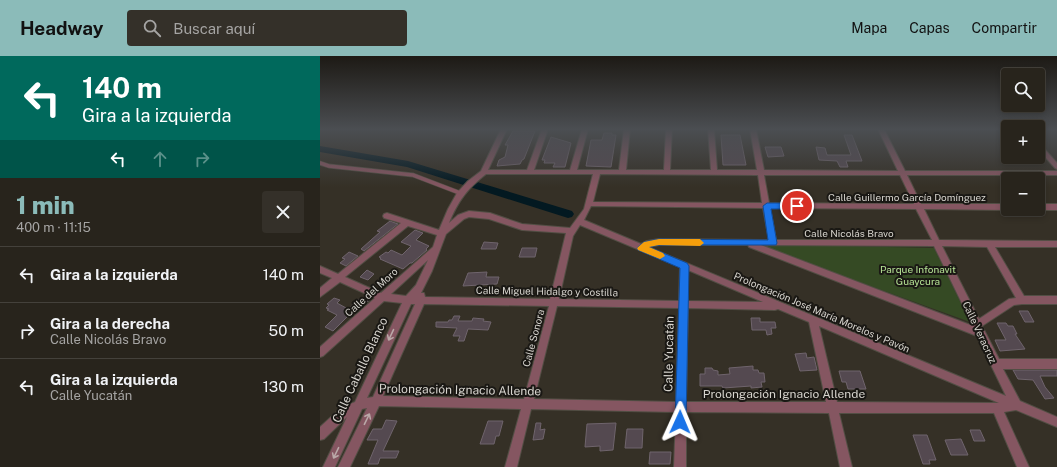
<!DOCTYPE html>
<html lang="es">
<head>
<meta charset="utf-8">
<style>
	body { margin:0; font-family:"Public Sans",sans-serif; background:#343029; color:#f1f3f6; height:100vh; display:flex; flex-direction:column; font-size:15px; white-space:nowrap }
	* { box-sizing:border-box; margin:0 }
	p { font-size:13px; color:#a5a4a3 }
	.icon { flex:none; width:22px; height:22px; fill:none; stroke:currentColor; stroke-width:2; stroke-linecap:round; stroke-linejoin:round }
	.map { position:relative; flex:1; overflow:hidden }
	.details { display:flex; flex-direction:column; background:#28241c; width:320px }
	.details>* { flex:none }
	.guide { background:#00695c; color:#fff; overflow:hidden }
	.fabs { position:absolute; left:681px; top:12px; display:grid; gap:8px }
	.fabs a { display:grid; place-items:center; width:44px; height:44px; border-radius:4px; background:#28241c; box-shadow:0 2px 6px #0003,0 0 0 1px #44413b; font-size:20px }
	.pin { position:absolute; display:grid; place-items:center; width:34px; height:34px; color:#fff; margin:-17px; border:2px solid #fff; border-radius:50%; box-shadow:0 1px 4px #0007 }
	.me { position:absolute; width:44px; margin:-22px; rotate:1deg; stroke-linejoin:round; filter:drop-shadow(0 0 3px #0008) }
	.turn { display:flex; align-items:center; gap:14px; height:84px; padding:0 16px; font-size:18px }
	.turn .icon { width:52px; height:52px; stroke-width:2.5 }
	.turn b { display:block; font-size:28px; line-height:34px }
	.lanes { display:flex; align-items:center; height:38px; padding:0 16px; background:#0003; justify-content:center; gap:20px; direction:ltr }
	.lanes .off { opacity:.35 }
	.round { display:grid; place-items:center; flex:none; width:42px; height:42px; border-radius:4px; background:#343029 }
	.head { display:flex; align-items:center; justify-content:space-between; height:68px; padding:0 16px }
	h1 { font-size:24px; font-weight:800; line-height:30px; color:#8bbbb9 }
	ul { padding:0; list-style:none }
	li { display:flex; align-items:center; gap:12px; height:56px; padding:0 16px; border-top:1px solid #44413b }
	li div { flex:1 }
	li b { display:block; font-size:15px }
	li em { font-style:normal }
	header { display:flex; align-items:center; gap:24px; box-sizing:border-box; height:56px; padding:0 20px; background:#8bbbb9; color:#111 }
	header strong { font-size:19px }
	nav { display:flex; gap:22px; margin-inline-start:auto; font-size:14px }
	.search { width:280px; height:36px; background:#343029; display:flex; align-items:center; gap:10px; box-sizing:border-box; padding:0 14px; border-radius:4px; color:#a5a4a3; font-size:15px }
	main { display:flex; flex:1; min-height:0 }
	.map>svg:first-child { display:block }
	.green { fill:#354a24 }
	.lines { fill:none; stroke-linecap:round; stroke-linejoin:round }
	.river { fill:#031921; fill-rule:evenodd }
	.building { fill:#544950; stroke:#6f646c }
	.service-casing { stroke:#524e44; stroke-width:5 }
	.minor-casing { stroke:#524e44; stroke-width:2 }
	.service { stroke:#855661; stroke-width:3.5 }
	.minor { fill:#855661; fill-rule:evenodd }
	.oneway { stroke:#baa8a8 }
	.route { fill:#1a73e8; stroke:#114b97 }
	.slow { fill:#f59e0b }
	.labels { text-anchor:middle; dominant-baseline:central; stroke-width:4; stroke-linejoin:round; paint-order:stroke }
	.street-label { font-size:10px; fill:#d7d4ce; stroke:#1a1814 }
	.park-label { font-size:10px; fill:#b6e395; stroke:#1a1814 }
	.near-street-label { font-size:12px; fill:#d7d4ce; stroke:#1a1814 }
</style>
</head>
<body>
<header>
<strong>Headway</strong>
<div class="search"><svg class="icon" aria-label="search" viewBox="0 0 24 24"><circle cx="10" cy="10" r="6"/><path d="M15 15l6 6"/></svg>Buscar aquí</div>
<nav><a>Mapa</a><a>Capas</a><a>Compartir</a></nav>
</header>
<main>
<section class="details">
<div class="guide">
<div class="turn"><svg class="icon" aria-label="left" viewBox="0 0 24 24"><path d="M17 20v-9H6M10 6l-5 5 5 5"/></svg><div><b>140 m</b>Gira a la izquierda</div></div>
<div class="lanes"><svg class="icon" aria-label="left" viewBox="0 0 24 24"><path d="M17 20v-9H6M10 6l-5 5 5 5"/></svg><svg class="icon off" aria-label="ahead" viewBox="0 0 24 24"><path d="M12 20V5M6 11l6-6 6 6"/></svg><svg class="icon off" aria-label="right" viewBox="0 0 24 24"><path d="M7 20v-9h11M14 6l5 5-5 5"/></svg></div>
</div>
<div class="head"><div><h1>1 min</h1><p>400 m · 11:15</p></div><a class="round"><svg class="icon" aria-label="close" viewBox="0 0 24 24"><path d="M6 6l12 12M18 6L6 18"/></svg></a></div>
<ul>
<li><svg class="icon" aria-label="left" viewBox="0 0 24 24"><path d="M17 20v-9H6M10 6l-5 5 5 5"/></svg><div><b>Gira a la izquierda</b></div><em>140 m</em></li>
<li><svg class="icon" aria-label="right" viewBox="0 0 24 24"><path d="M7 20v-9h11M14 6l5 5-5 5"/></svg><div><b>Gira a la derecha</b><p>Calle Nicolás Bravo</p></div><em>50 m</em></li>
<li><svg class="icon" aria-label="left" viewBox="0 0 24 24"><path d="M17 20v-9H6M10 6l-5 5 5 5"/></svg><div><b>Gira a la izquierda</b><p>Calle Yucatán</p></div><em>130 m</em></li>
</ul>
</section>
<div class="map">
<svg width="737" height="411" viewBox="0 0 737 411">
	<rect width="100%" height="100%" fill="#353026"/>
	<path class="green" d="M 434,188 L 614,192 L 650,266 Z"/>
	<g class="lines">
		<path class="river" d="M 0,90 L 88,105 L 252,155 L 254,158 L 252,161 L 248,162 L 87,111 L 0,96 Z"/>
	</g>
	<g class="building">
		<path d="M 193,75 L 215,75 L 204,103 L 202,104 L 200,108 L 177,110 L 179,104 L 185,101 L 188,89 L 185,89 Z"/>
		<path d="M 284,77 L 292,77 L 292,79 L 296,79 L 291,111 L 266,110 L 271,84 L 282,84 Z"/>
		<path d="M 401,79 L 420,79 L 426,109 L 403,109 Z"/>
		<path d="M 524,79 L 532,79 L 542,105 L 526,105 L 528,111 L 520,111 L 517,105 L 499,104 L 496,91 L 505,92 L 507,99 L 531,99 Z"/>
		<path d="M 231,81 L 251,87 L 245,111 L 233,111 L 235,107 L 224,107 L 225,104 L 222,104 Z"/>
		<path d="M 445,91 L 461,91 L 464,100 L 448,101 Z"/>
		<path d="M 70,165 L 78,168 L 44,195 L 41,193 L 60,176 L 57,175 Z"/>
		<path d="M 95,174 L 103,177 L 96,184 L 109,190 L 106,193 L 107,194 L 92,207 L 90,207 L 83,213 L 60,203 L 61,202 L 59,201 L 66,196 L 68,197 L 71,194 L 82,199 L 91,190 L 81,186 Z"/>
		<path d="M 164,186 L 178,187 L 176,193 L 161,193 Z"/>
		<path d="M 202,192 L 217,192 L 215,201 L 199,201 Z"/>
		<path d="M 29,196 L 38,200 L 26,210 L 20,207 L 25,203 L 22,202 Z"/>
		<path d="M 47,214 L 54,218 L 48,224 L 40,221 Z"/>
		<path d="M 167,216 L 166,221 L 179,221 L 177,228 L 143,230 L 148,217 Z"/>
		<path d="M 46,241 L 51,243 L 28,260 L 13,275 L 5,271 L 17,259 L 7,254 L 9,253 L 6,252 L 9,249 L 7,248 L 14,242 L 20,244 L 17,247 L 28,253 L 39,243 L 42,244 Z"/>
		<path d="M 699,255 L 708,255 L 714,266 L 705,266 Z"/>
		<path d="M 134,260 L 140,260 L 138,265 L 152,265 L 153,262 L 164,263 L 163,265 L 171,266 L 168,274 L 148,273 L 144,285 L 138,285 L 140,280 L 133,280 L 137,272 L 116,271 L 116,266 L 128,266 L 129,264 L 132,264 Z"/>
		<path d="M 431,262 L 440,262 L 440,266 L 455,266 L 456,272 L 451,272 L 452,278 L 447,279 L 446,274 L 432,274 Z"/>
		<path d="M 677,267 L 686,267 L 688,270 L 693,270 L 697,278 L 695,278 L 705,293 L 680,295 L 675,284 L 686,284 Z"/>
		<path d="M 486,297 L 487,302 L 494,301 L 497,314 L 480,315 L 475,298 Z"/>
		<path d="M 433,310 L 433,314 L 438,314 L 439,317 L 444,317 L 445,326 L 441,326 L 442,331 L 431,332 L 431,330 L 403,332 L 402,330 L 380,330 L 380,318 L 385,318 L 385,312 L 392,312 L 393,314 L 398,315 L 398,319 L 410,318 L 409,312 Z"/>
		<path d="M 693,314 L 737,314 L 737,320 L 720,320 L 725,331 L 734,342 L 725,343 L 713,324 L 698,323 Z"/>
		<path d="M 519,315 L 540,315 L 546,333 L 528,333 L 526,326 L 522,326 Z"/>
		<path d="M 66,364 L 77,365 L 63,395 L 79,395 L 76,402 L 60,402 L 58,408 L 48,408 L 58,384 L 47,384 L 53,373 L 62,373 Z"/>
		<path d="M 168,365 L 183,365 L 179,380 L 176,380 L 174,388 L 160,388 Z"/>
		<path d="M 216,367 L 221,367 L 220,374 L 225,373 L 223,383 L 213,384 Z"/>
		<path d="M 296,367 L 293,394 L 280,395 L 280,390 L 265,391 L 267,368 Z"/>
		<path d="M 307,373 L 323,373 L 322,392 L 305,392 Z"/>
		<path d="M 650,374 L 660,374 L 665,385 L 654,385 Z"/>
		<path d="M 593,379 L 607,379 L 616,404 L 609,404 L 610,408 L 603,408 Z"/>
		<path d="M 641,383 L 648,399 L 631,399 L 625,384 Z"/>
		<path d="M 330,396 L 351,396 L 350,408 L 329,408 Z"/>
	</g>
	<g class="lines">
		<defs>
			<path id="service" d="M 0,107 L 9,110 L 93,119 L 140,137"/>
			<g id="minor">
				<path d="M 181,73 L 187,73 L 168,114 L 207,114 L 222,73 L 228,73 L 214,114 L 250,114 L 262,73 L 268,73 L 257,114 L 299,114 L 304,73 L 310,73 L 306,114 L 344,114 L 346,73 L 352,73 L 350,114 L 391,114 L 388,73 L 394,73 L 397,114 L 437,114 L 430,73 L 436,73 L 444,114 L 578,115 L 558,73 L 564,73 L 585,115 L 737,115 L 737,119 L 587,119 L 601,148 L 688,148 L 688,153 L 690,153 L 688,154 L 604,153 L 619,184 L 737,185 L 737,191 L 675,191 L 704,240 L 737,240 L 737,248 L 702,248 L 694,249 L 662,270 L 679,303 L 737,303 L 737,313 L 683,313 L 700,345 L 737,361 L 737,371 L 696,354 L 684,356 L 709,411 L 697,411 L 674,357 L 519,357 L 532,411 L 520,411 L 509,357 L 366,356 L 366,411 L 354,411 L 356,356 L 211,353 L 197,411 L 185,411 L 201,353 L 59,350 L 30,411 L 18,411 L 47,352 L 42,353 L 15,411 L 3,411 L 27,361 L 4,383 L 0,384 L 0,371 L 21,352 L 35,346 L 82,247 L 64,245 L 3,300 L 0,301 L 0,291 L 55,242 L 20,226 L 0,241 L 0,232 L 12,222 L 0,217 L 0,210 L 18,218 L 81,167 L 64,162 L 63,160 L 64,158 L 67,157 L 119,174 L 128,153 L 137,137 L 148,125 L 161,115 ZM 166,118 L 273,118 L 264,153 L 250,172 L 202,168 L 170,157 L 149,155 L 138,159 L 129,167 C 138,145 147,133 166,118 ZM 280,118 L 438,119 L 442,147 L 273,146 ZM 444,119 L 580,119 L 594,148 L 449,147 ZM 271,150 L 443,152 L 449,184 L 339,183 L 327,185 L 321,188 L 264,164 ZM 450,152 L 596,153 L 612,184 L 456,184 ZM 149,161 L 169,163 L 202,174 L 246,177 L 230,243 L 105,241 L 104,237 L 101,237 L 112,215 L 126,178 L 144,163 ZM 260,169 L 360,211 L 359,245 L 239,243 L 253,180 ZM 88,170 L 117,179 L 113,191 L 61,237 L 25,221 ZM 339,189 L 428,189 L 429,191 L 657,280 L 686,340 L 328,191 ZM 441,189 L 614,190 L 653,270 ZM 622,190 L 667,191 L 696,242 L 689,243 L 659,263 ZM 108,204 L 96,229 L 86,240 L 71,238 ZM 368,214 L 443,246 L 368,245 ZM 91,248 L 95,248 L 53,341 L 47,342 ZM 104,248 L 229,250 L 204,343 L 63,340 ZM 237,250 L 359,252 L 356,346 L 214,343 ZM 368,252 L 455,254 L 458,253 L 489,266 L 506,346 L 366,346 ZM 499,270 L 679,347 L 517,346 Z"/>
				<path d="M 718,87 L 720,88 L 737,107 L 737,113 L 735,112 L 718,93 Z"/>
				<path d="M 718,148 L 737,148 L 737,154 L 718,154 L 716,153 L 718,153 Z"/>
			</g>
		</defs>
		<use href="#service" class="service-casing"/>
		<use href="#minor" class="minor-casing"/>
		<use href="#service" class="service"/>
		<use href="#minor" class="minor"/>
	</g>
	<defs><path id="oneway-shaft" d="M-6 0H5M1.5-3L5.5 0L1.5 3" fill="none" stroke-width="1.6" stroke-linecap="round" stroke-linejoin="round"/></defs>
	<g class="oneway">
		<use href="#oneway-shaft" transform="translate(71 279) rotate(115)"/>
		<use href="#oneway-shaft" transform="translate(47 363) rotate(-64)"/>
		<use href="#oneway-shaft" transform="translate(16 397) rotate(116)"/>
	</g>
	<linearGradient id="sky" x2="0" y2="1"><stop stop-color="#1d1a15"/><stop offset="0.56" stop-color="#4b4e52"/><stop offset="1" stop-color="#4b4e52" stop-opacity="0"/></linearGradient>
	<rect width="737" height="131" fill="url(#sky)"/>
	<path class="route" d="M 447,147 L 477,147 L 481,150 L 477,153 L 451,153 L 457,187 L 456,189 L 339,189 L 329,191 L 367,207 L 369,210 L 366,366 L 365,370 L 360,372 L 356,370 L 355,366 L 360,212 L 318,194 L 317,192 L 324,186 L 339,183 L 448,184 L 443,150 Z"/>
	<path class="slow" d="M 339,183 L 380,183 L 384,187 L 380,190 L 339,189 L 329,191 L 343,197 L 345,200 L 340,203 L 318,194 L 317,192 L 324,186 Z"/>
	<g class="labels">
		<g class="street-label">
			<text x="587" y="141">Calle Guillermo García Domínguez</text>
			<text x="529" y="177">Calle Nicolás Bravo</text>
			<text transform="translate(227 235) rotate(1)">Calle Miguel Hidalgo y Costilla</text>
			<text transform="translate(51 236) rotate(-42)">Calle del Moro</text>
			<text transform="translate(502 256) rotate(23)">Prolongación José María Morelos y Pavón</text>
			<text transform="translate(660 276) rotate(65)">Calle Veracruz</text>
			<text transform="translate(213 282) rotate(-75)">Calle Sonora</text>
		</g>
		<g class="park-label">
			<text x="598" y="213">Parque Infonavit<tspan x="598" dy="12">Guaycura</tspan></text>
		</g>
		<g class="near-street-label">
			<text transform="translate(349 298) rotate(-89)">Calle Yucatán</text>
			<text transform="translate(40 314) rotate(-65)">Calle Caballo Blanco</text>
			<text transform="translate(140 334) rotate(1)">Prolongación Ignacio Allende</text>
			<text x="464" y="338">Prolongación Ignacio Allende</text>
		</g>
	</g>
</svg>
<div class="fabs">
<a><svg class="icon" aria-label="search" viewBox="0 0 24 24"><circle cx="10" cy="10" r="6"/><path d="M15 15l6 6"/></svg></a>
<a>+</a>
<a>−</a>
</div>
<div class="pin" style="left:477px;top:150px;background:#d93025"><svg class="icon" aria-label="arrive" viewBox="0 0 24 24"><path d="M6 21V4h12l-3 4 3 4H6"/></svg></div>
<svg class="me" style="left:360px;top:366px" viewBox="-20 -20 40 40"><path d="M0-17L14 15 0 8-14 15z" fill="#1a73e8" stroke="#fff" stroke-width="4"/></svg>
</div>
</main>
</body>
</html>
